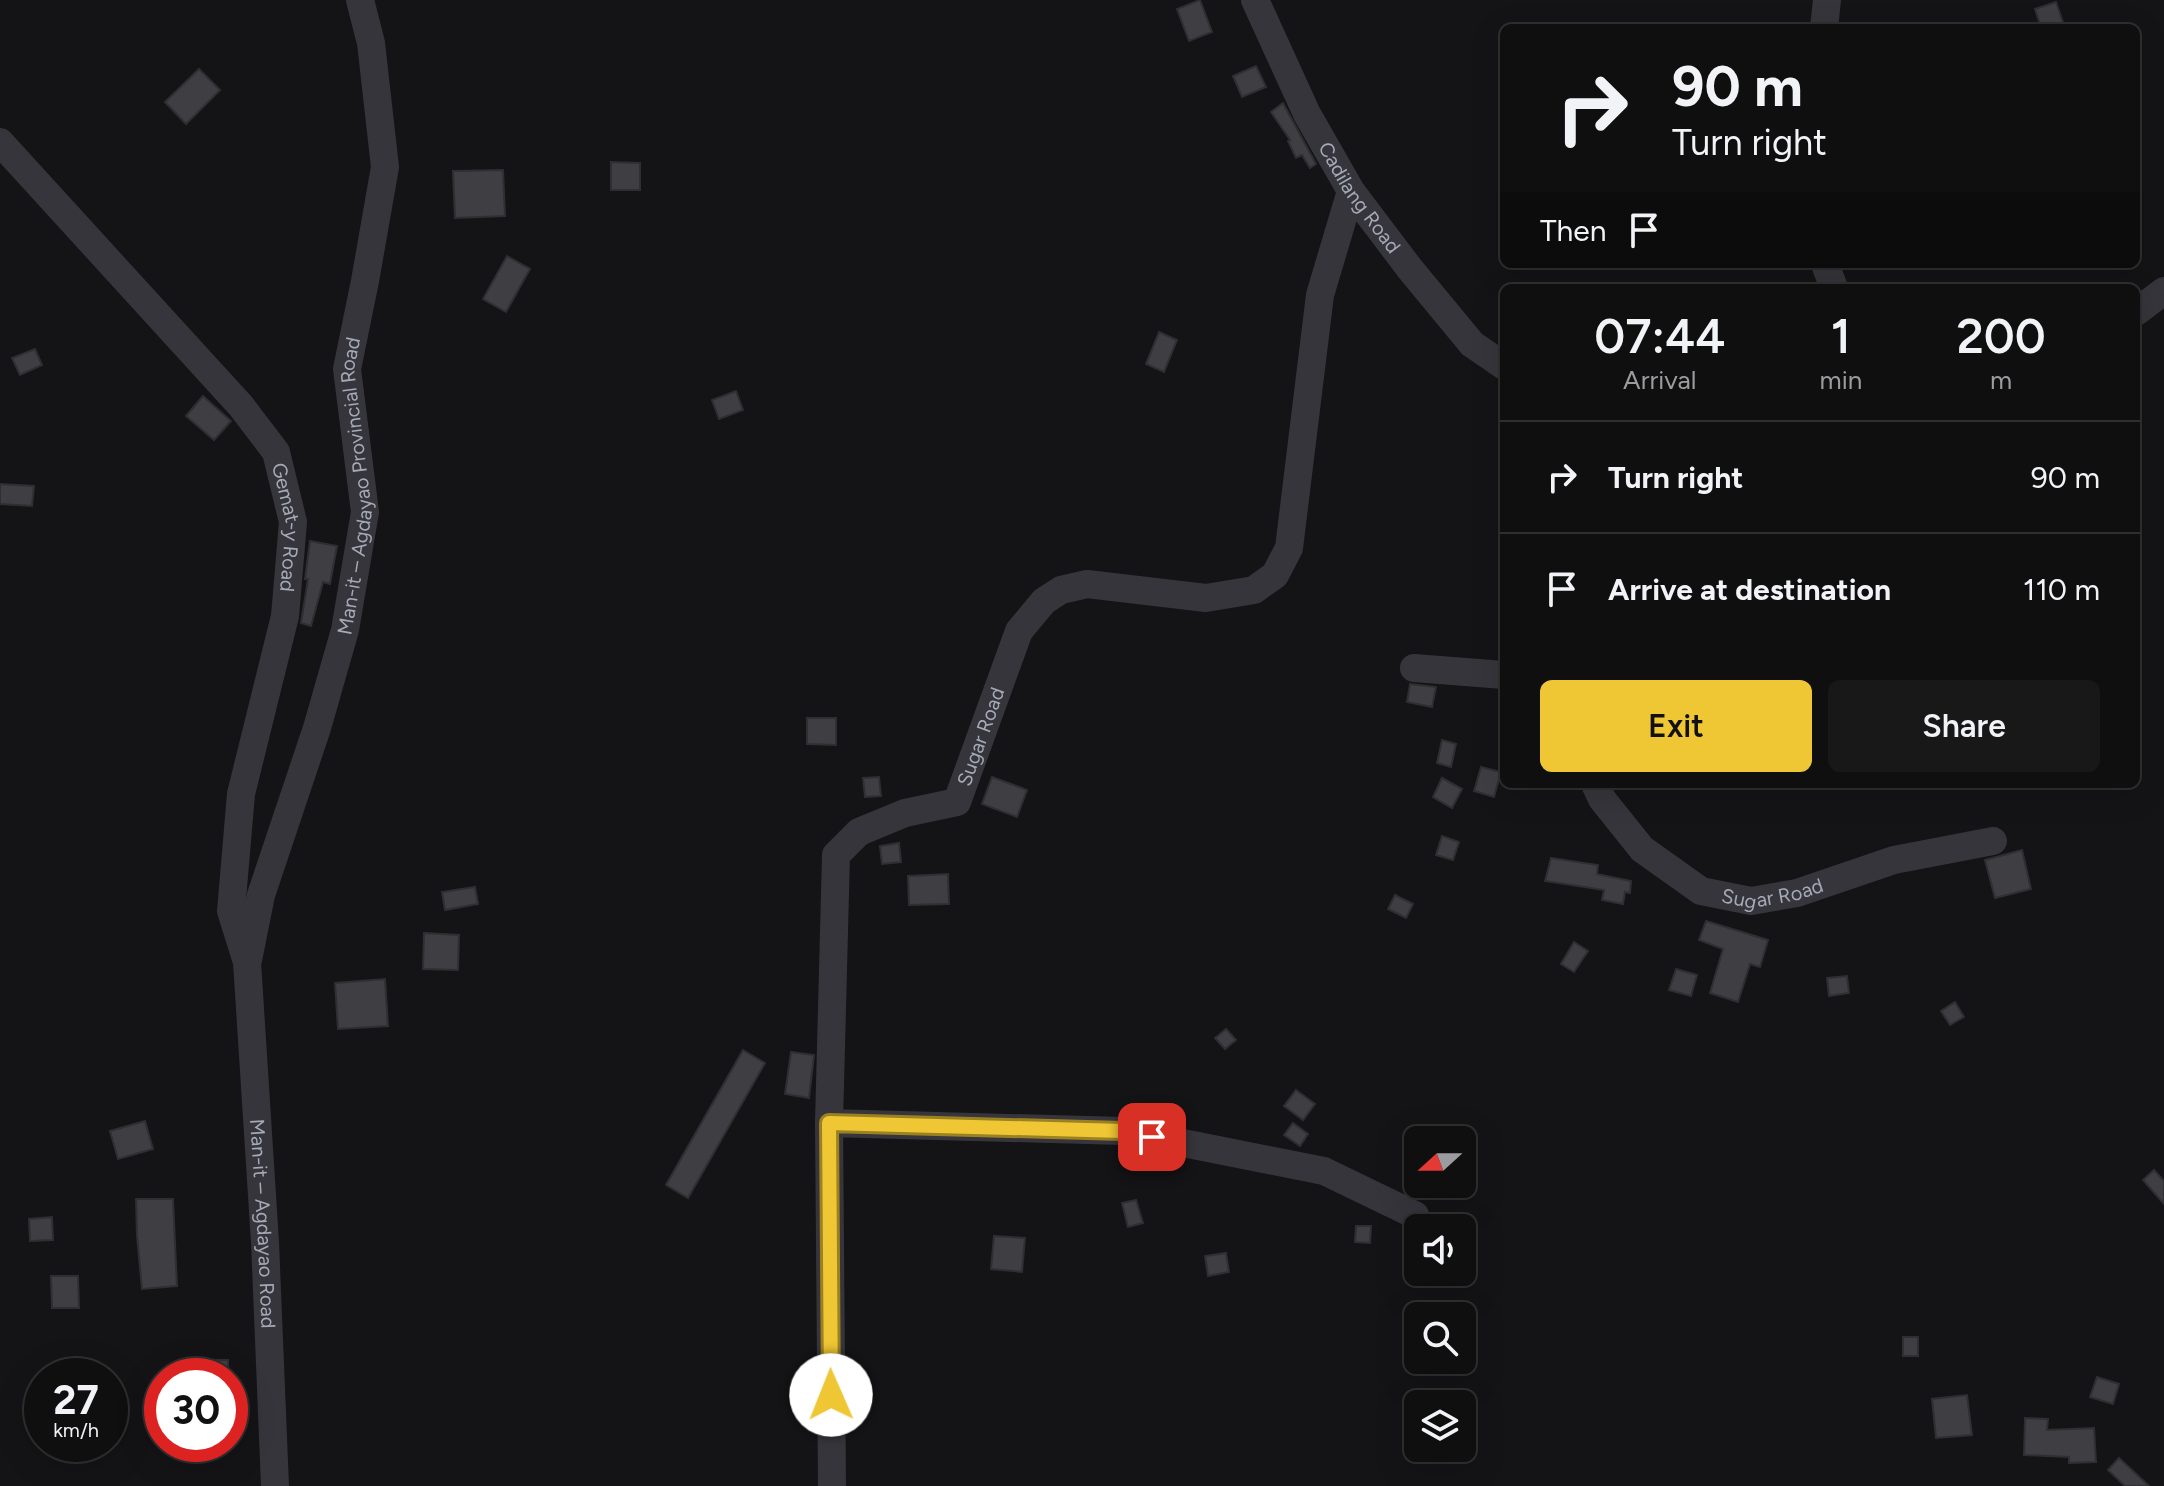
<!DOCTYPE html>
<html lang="en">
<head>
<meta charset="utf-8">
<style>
	body { margin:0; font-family:Figtree,sans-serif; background:#181819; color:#f1f3f6; height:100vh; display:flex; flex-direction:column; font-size:30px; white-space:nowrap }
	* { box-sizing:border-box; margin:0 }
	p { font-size:26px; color:#9b9c9f }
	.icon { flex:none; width:44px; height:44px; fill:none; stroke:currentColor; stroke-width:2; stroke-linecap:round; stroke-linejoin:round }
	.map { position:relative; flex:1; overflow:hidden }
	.details { position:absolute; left:1500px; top:284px; width:640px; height:504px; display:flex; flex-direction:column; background:#0f0f10; border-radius:12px; box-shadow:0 8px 32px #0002,0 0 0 2px #2f2f30 }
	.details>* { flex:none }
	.top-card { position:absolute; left:1500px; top:24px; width:640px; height:244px; border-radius:12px; box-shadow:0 8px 32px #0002,0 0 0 2px #2f2f30; background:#0f0f10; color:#f1f3f6; overflow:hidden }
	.needle { width:52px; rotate:249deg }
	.buttons { position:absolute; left:1404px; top:1126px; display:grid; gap:16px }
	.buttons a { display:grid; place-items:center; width:72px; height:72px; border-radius:12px; background:#0f0f10; box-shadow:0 8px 32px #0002,0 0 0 2px #2f2f30; font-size:40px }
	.speed { position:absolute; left:24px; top:1358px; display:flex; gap:16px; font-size:40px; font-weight:700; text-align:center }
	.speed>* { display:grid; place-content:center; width:104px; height:104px; border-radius:50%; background:#0f0f10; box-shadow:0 8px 32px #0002,0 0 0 2px #2f2f30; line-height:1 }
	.speed small { font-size:20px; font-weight:400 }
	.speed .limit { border:12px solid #d22; background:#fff; color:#111 }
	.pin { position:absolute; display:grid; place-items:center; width:68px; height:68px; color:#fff; margin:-34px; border-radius:16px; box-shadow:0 4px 12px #0006 }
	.me { position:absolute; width:88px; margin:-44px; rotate:359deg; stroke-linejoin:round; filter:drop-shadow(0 0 6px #0008) }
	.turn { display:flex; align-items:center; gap:28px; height:168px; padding:0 40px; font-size:36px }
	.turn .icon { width:104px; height:104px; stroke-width:2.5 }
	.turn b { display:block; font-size:56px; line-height:68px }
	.then { display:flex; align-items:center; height:76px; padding:0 40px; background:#0003; gap:16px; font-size:30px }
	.eta { display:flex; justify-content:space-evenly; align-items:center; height:136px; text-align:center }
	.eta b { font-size:48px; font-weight:600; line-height:56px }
	.cta { display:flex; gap:16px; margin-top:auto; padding:16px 40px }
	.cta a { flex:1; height:92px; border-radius:12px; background:#efc633; color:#111; font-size:32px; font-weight:600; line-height:92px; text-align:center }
	.cta a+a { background:#181819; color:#f1f3f6 }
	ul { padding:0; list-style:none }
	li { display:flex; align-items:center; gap:24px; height:112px; padding:0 40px; border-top:2px solid #2f2f30 }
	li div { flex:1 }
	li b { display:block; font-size:30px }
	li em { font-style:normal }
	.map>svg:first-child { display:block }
	.building { fill:#3e3e43; stroke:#2f2e32; stroke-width:2 }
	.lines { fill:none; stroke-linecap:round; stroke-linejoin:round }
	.minor { stroke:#35353b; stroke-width:28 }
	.route-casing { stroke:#9b8121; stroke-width:20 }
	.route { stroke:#efc633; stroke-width:14 }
	.labels { text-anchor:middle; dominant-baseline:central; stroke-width:6; stroke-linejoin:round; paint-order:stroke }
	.street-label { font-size:20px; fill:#a6a9b6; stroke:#0f0f11 }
</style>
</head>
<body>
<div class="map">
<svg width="2164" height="1486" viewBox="0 0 2164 1486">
	<rect width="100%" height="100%" fill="#141416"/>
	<g class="building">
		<path d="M 1200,0 L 1212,32 L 1189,41 L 1177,9 Z"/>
		<path d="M 2056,2 L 2065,28 L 2041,28 L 2035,9 Z"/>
		<path d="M 1256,66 L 1266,87 L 1242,97 L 1233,76 Z"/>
		<path d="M 199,69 L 220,90 L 186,124 L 165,102 Z"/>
		<path d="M 1283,103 L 1316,164 L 1310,168 L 1302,155 L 1296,158 L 1288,141 L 1290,140 L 1271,112 Z"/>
		<path d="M 611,162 L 640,163 L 640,190 L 611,190 Z"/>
		<path d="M 503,170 L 505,216 L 455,218 L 453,171 Z"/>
		<path d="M 507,256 L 530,269 L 506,312 L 483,299 Z"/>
		<path d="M 1159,332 L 1177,340 L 1164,372 L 1146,364 Z"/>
		<path d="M 35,349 L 42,365 L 20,375 L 12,358 Z"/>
		<path d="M 736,391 L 743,410 L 719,419 L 712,400 Z"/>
		<path d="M 203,396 L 231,421 L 214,440 L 186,416 Z"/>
		<path d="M 0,484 L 34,486 L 32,506 L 0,504 Z"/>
		<path d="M 310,541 L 337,546 L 330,584 L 323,582 L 311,626 L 301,623 L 308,579 L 305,579 Z"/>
		<path d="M 1410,684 L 1436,687 L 1432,707 L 1407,702 Z"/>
		<path d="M 807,718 L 836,718 L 836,745 L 807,744 Z"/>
		<path d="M 1442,740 L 1456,744 L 1451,767 L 1437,763 Z"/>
		<path d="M 1481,767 L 1501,772 L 1494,797 L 1474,791 Z"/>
		<path d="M 879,777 L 881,796 L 865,797 L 863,778 Z"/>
		<path d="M 992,777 L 1027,790 L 1017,817 L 982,804 Z"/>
		<path d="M 1442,778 L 1462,789 L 1452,808 L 1433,797 Z"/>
		<path d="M 1442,836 L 1459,842 L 1453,860 L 1436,855 Z"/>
		<path d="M 899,843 L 901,862 L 882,864 L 880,846 Z"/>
		<path d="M 2022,850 L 2031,889 L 1995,898 L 1985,860 Z"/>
		<path d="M 1551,858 L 1598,865 L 1597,874 L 1631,881 L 1630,893 L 1625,892 L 1623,904 L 1602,900 L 1604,890 L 1545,881 Z"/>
		<path d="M 948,874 L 949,904 L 909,905 L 908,876 Z"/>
		<path d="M 475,887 L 478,904 L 445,910 L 442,892 Z"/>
		<path d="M 1395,895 L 1413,904 L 1406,918 L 1388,909 Z"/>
		<path d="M 1706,921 L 1768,940 L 1760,967 L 1750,964 L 1738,1002 L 1710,993 L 1723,949 L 1699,940 Z"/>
		<path d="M 424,933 L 459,935 L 458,970 L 423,969 Z"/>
		<path d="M 1574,942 L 1588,951 L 1574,972 L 1561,964 Z"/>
		<path d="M 1676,969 L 1697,975 L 1691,996 L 1669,990 Z"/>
		<path d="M 1847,976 L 1849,993 L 1829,996 L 1827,978 Z"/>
		<path d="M 385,979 L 388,1026 L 338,1029 L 335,983 Z"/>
		<path d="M 1955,1002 L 1964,1017 L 1950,1025 L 1941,1011 Z"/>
		<path d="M 1226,1029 L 1236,1040 L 1225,1049 L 1215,1038 Z"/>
		<path d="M 743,1050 L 765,1063 L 688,1198 L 666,1185 Z"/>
		<path d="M 791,1052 L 814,1055 L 809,1098 L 785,1094 Z"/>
		<path d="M 1296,1090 L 1315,1104 L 1303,1120 L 1284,1106 Z"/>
		<path d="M 145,1121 L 153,1149 L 118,1159 L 110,1131 Z"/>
		<path d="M 1293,1123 L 1308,1134 L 1300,1146 L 1284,1135 Z"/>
		<path d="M 2154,1170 L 2164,1181 L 2164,1204 L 2143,1180 Z"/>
		<path d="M 136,1199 L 173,1199 L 177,1286 L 142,1289 L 137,1236 Z"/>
		<path d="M 1136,1200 L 1143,1223 L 1128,1227 L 1122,1203 Z"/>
		<path d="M 52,1217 L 53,1240 L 30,1241 L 29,1219 Z"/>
		<path d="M 1356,1226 L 1371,1226 L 1370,1243 L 1355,1242 Z"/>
		<path d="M 994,1236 L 1025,1238 L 1022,1272 L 991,1269 Z"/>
		<path d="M 1226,1253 L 1229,1272 L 1208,1276 L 1205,1256 Z"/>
		<path d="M 51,1276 L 78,1276 L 79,1308 L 52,1308 Z"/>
		<rect x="1903" y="1337" width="15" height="19"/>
		<rect x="199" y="1360" width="29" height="16"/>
		<path d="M 2097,1377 L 2119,1384 L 2113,1404 L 2090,1397 Z"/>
		<path d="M 1967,1395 L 1972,1435 L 1936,1438 L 1932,1399 Z"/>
		<path d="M 2025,1418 L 2048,1419 L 2047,1430 L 2094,1428 L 2096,1462 L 2069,1463 L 2069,1457 L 2024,1455 Z"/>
		<path d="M 2119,1458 L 2149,1486 L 2125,1486 L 2108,1470 Z"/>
	</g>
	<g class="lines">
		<g class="minor">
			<path id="s1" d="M 1255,0 L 1307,114 L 1351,191 L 1410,269 L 1472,344 L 1504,366"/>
			<path d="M 1824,28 L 1827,0"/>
			<path id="s2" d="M 0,142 L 241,406 L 276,452 L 293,522 L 285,616 L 241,794 L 231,911 L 247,962 L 265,1242 L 275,1486"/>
			<path d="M 1825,264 L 1834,288"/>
			<path d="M 2136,312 L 2164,291"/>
			<path d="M 1414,668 L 1504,675"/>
			<path id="s3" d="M 1595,784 L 1602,799 L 1642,849 L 1701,891 L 1751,901 L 1797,893 L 1894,860 L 1993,841"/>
			<path id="s4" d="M 248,960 L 261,895 L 317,728 L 345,630 L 365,512 L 347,369 L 365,281 L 385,167 L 371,43 L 360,0"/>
			<path d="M 829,1123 L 1123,1131 L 1324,1171 L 1415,1215"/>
			<path id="s5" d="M 832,1486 L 829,1123 L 836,855 L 859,832 L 905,813 L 957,802 L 1019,631 L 1044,601 L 1061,590 L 1087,584 L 1206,598 L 1254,590 L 1275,575 L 1289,548 L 1320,295 L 1351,191"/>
		</g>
	</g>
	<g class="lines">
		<defs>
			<path id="route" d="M 831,1395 L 829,1123 L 1123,1131 L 1152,1137"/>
		</defs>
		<use href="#route" class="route-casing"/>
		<use href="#route" class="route"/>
	</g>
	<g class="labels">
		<g class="street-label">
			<text stroke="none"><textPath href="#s1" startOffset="224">Cadilang Road</textPath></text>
			<text stroke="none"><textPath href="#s4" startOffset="490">Man-it – Agdayao Provincial Road</textPath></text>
			<text stroke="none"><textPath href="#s2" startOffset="492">Gemat-y Road</textPath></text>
			<text stroke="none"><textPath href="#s5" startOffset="836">Sugar Road</textPath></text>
			<text stroke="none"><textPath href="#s3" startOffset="226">Sugar Road</textPath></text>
			<text stroke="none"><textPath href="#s2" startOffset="1198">Man-it – Agdayao Road</textPath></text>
		</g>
	</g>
</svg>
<div class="buttons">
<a><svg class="needle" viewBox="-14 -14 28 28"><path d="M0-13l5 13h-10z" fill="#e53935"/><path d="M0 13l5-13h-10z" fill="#9b9c9f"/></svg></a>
<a><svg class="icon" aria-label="sound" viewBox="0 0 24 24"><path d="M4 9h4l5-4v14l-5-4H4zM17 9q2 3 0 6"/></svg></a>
<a><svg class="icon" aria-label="search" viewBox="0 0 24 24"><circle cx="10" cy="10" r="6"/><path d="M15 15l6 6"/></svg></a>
<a><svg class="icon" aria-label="layers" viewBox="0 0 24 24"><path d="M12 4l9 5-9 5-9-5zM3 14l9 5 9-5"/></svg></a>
</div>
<div class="speed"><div>27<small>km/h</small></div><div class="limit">30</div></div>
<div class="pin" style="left:1152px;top:1137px;background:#d93025"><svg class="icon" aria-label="arrive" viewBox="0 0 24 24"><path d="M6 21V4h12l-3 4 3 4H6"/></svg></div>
<svg class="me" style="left:831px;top:1395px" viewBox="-20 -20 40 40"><circle r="19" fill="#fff"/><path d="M0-13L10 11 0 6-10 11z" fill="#efc633"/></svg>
<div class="top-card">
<div class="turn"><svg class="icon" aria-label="right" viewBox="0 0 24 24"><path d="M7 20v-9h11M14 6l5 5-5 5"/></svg><div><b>90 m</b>Turn right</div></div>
<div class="then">Then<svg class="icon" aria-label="arrive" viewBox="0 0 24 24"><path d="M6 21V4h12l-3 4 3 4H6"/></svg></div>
</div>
<section class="details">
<div class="eta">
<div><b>07:44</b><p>Arrival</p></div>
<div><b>1</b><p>min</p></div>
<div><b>200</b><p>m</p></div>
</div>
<ul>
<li><svg class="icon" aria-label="right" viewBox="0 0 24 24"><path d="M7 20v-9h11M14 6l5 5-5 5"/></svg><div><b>Turn right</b></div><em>90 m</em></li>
<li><svg class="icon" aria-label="arrive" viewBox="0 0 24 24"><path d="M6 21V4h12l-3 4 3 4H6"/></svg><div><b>Arrive at destination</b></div><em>110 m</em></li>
</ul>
<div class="cta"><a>Exit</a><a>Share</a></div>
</section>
</div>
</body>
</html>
